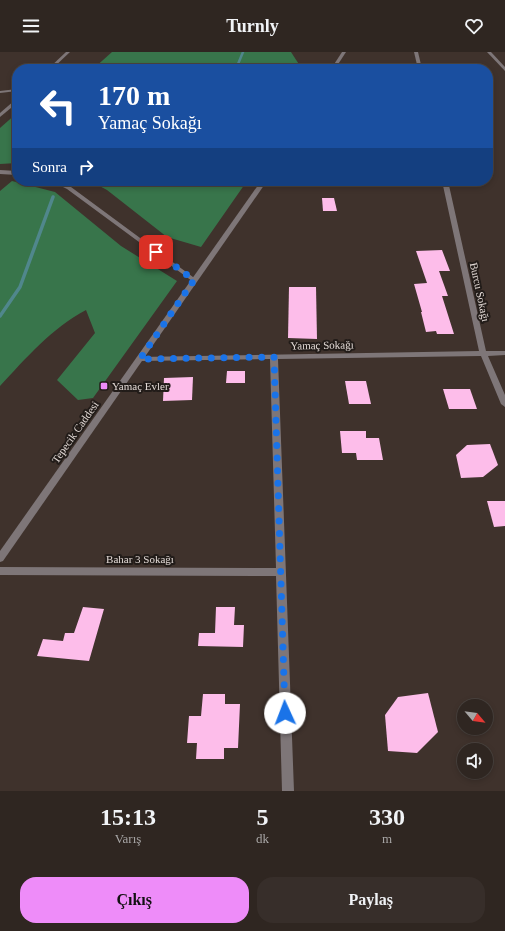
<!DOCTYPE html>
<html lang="tr">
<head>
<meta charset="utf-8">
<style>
	body { margin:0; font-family:"Times New Roman",serif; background:#372e2a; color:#f1f3f6; height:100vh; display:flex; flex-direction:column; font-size:15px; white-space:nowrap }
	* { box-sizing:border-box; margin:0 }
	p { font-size:13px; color:#a7a5a5 }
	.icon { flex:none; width:22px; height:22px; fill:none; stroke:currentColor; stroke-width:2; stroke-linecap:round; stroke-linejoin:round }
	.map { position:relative; height:739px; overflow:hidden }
	.drawer { display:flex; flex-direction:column; background:#2f2621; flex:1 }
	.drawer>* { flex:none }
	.hud { position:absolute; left:12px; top:12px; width:481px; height:122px; border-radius:16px; box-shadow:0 2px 6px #0003,0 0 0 1px #4a433f; background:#1a4fa0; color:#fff; overflow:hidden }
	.needle { width:26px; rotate:119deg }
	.buttons { position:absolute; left:457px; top:647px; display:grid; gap:8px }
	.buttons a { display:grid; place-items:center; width:36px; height:36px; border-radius:50%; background:#2f2621; box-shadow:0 2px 6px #0003,0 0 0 1px #4a433f; font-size:20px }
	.pin { position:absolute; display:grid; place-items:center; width:34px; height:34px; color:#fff; margin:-17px; border-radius:8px; box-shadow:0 2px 6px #0006 }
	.me { position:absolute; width:44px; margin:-22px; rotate:358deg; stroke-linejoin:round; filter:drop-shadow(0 0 3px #0008) }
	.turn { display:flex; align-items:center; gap:14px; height:84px; padding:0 20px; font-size:18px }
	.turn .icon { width:52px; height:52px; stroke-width:2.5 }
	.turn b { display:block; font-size:28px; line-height:34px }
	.then { display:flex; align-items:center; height:38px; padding:0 20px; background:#0003; gap:8px; font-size:15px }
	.eta { display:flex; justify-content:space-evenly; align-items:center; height:68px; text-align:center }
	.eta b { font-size:24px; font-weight:800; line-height:28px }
	.button { display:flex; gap:8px; margin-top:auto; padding:8px 20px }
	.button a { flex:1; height:46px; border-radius:16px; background:#ee8cf9; color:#111; font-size:16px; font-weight:800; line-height:46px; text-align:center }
	.button a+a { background:#372e2a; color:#f1f3f6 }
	header { display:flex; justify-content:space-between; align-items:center; height:52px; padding:0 20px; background:#2f2621; font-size:18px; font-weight:800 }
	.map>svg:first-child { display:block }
	.forest { fill:#38754b }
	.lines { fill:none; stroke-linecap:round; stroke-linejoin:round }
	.stream-far1 { stroke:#50878c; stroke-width:2.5 }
	.stream { stroke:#50878c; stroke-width:3.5 }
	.building { fill:#fdbdea }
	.minor { fill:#7e7678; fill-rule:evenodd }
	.tertiary { fill:#7e7678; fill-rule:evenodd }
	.route { stroke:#1a73e8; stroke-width:7; stroke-dasharray:0 12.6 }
	.poi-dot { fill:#ee8cf9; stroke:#221c19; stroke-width:1.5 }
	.labels { text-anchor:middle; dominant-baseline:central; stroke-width:4; stroke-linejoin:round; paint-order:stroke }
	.street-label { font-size:11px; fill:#e2d9d5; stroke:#221c19 }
	.poi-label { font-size:11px; fill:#e2d9d5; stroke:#221c19; text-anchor:start }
</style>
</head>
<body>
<header><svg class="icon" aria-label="menu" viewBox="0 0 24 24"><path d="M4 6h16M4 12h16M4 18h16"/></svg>Turnly<svg class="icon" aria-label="heart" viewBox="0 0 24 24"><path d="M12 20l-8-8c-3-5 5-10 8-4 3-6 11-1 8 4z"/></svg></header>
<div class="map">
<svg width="505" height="739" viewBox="0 0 505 739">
	<rect width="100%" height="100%" fill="#3f322c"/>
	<g class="forest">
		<path d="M 112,0 L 291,0 L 302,17 L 93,17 Z"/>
		<path d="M 17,61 L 17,111 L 0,112 L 0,76 Z"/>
		<path d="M 12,129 L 55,140 L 121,194 L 177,229 L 93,346 L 78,348 L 57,328 L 95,281 L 86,258 C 52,276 26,306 0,334 L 0,139 Z"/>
		<path d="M 90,129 L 247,129 L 201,195 L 167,185 L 107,138 Z"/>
	</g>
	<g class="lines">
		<path class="stream-far1" d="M 236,17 L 243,0"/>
		<path class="stream" d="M 0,264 L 20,235 L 53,145"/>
	</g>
	<g class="building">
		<path d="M 322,146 L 334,146 L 337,159 L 323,159 Z"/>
		<path d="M 442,198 L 450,219 L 439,219 L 448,244 L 442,244 L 454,282 L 437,282 L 436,279 L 426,280 L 421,260 L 422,260 L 414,232 L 427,231 L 416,199 Z"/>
		<path d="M 289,235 L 316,235 L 317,287 L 288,286 Z"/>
		<path d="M 227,319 L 245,319 L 245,331 L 226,331 Z"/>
		<path d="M 193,325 L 192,348 L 163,349 L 164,326 Z"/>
		<path d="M 345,329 L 366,329 L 371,352 L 349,352 Z"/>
		<path d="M 443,337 L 470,337 L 477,357 L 449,357 Z"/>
		<path d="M 340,379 L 366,379 L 366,386 L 379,386 L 383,408 L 357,408 L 356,401 L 342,401 Z"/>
		<path d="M 490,392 L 498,413 L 483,425 L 461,426 L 456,403 L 467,393 Z"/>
		<path d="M 487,449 L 505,449 L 505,474 L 494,475 Z"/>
		<path d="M 83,555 L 104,557 L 89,609 L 37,604 L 43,587 L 63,589 L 65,581 L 74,581 Z"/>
		<path d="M 216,555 L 235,555 L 234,573 L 244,573 L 243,595 L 198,594 L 199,581 L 215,581 Z"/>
		<path d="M 428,641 L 438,680 L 417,701 L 388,699 L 385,663 L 398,645 Z"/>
		<path d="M 203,642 L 225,642 L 225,652 L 240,652 L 238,696 L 224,696 L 224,707 L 196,707 L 197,691 L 187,691 L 189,664 L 201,664 Z"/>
	</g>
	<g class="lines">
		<g class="minor">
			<path d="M 66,0 L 70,0 L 52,17 L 48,17 Z"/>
			<path d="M 414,0 L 418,0 L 422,17 L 418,17 Z"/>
			<path d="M 487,0 L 491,0 L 505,15 L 505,19 Z"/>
			<path d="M 17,37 L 17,39 L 0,41 L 0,39 Z"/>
			<path d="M 15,48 L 17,48 L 17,51 L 0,65 L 0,61 Z"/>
			<path d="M 0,118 L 17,119 L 17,123 L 0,122 Z"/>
			<path d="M 51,129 L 58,129 L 71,135 L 197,228 L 196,229 L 192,229 L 67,137 Z"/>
			<path d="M 442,129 L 448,129 L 486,299 L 505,299 L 505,303 L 488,304 L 505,343 L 505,355 L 501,352 L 481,304 L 278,307 L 294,739 L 282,739 L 276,524 L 0,523 L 0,515 L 276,516 L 270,307 L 140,309 L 136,307 L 140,305 L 479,299 Z"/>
		</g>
		<g class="tertiary">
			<path d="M 342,0 L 346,0 L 335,17 L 331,17 Z"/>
			<path d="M 261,129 L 267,129 L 3,509 L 0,510 L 0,499 Z"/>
		</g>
	</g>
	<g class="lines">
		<path class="route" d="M 156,200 L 194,228 L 140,307 L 274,305 L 285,661"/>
	</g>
	<rect class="poi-dot" x="100" y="330" width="8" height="8" rx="2"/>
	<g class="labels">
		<g class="street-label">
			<text transform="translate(480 240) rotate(78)">Burcu Sokağı</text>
			<text transform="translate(322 293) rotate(-1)">Yamaç Sokağı</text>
			<text transform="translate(75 380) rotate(-55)">Tepecik Caddesi</text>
			<text x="140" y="507">Bahar 3 Sokağı</text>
		</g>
		<g class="poi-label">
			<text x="112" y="334">Yamaç Evler</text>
		</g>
	</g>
</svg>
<div class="buttons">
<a><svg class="needle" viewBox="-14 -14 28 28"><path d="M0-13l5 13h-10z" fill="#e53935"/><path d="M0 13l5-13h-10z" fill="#a7a5a5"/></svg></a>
<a><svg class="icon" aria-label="sound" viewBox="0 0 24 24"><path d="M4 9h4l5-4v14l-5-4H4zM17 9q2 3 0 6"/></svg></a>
</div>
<div class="pin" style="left:156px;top:200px;background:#d93025"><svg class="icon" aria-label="arrive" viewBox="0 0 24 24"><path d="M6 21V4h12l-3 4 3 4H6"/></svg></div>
<svg class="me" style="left:285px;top:661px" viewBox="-20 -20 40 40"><circle r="19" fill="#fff"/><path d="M0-13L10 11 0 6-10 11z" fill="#1a73e8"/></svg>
<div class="hud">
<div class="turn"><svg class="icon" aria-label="left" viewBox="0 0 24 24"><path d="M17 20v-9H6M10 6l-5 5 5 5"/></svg><div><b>170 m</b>Yamaç Sokağı</div></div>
<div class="then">Sonra<svg class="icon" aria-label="right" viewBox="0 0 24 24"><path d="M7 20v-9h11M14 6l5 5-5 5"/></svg></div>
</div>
</div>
<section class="drawer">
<div class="eta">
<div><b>15:13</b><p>Varış</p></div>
<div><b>5</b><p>dk</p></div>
<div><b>330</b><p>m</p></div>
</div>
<div class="button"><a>Çıkış</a><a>Paylaş</a></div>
</section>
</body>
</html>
